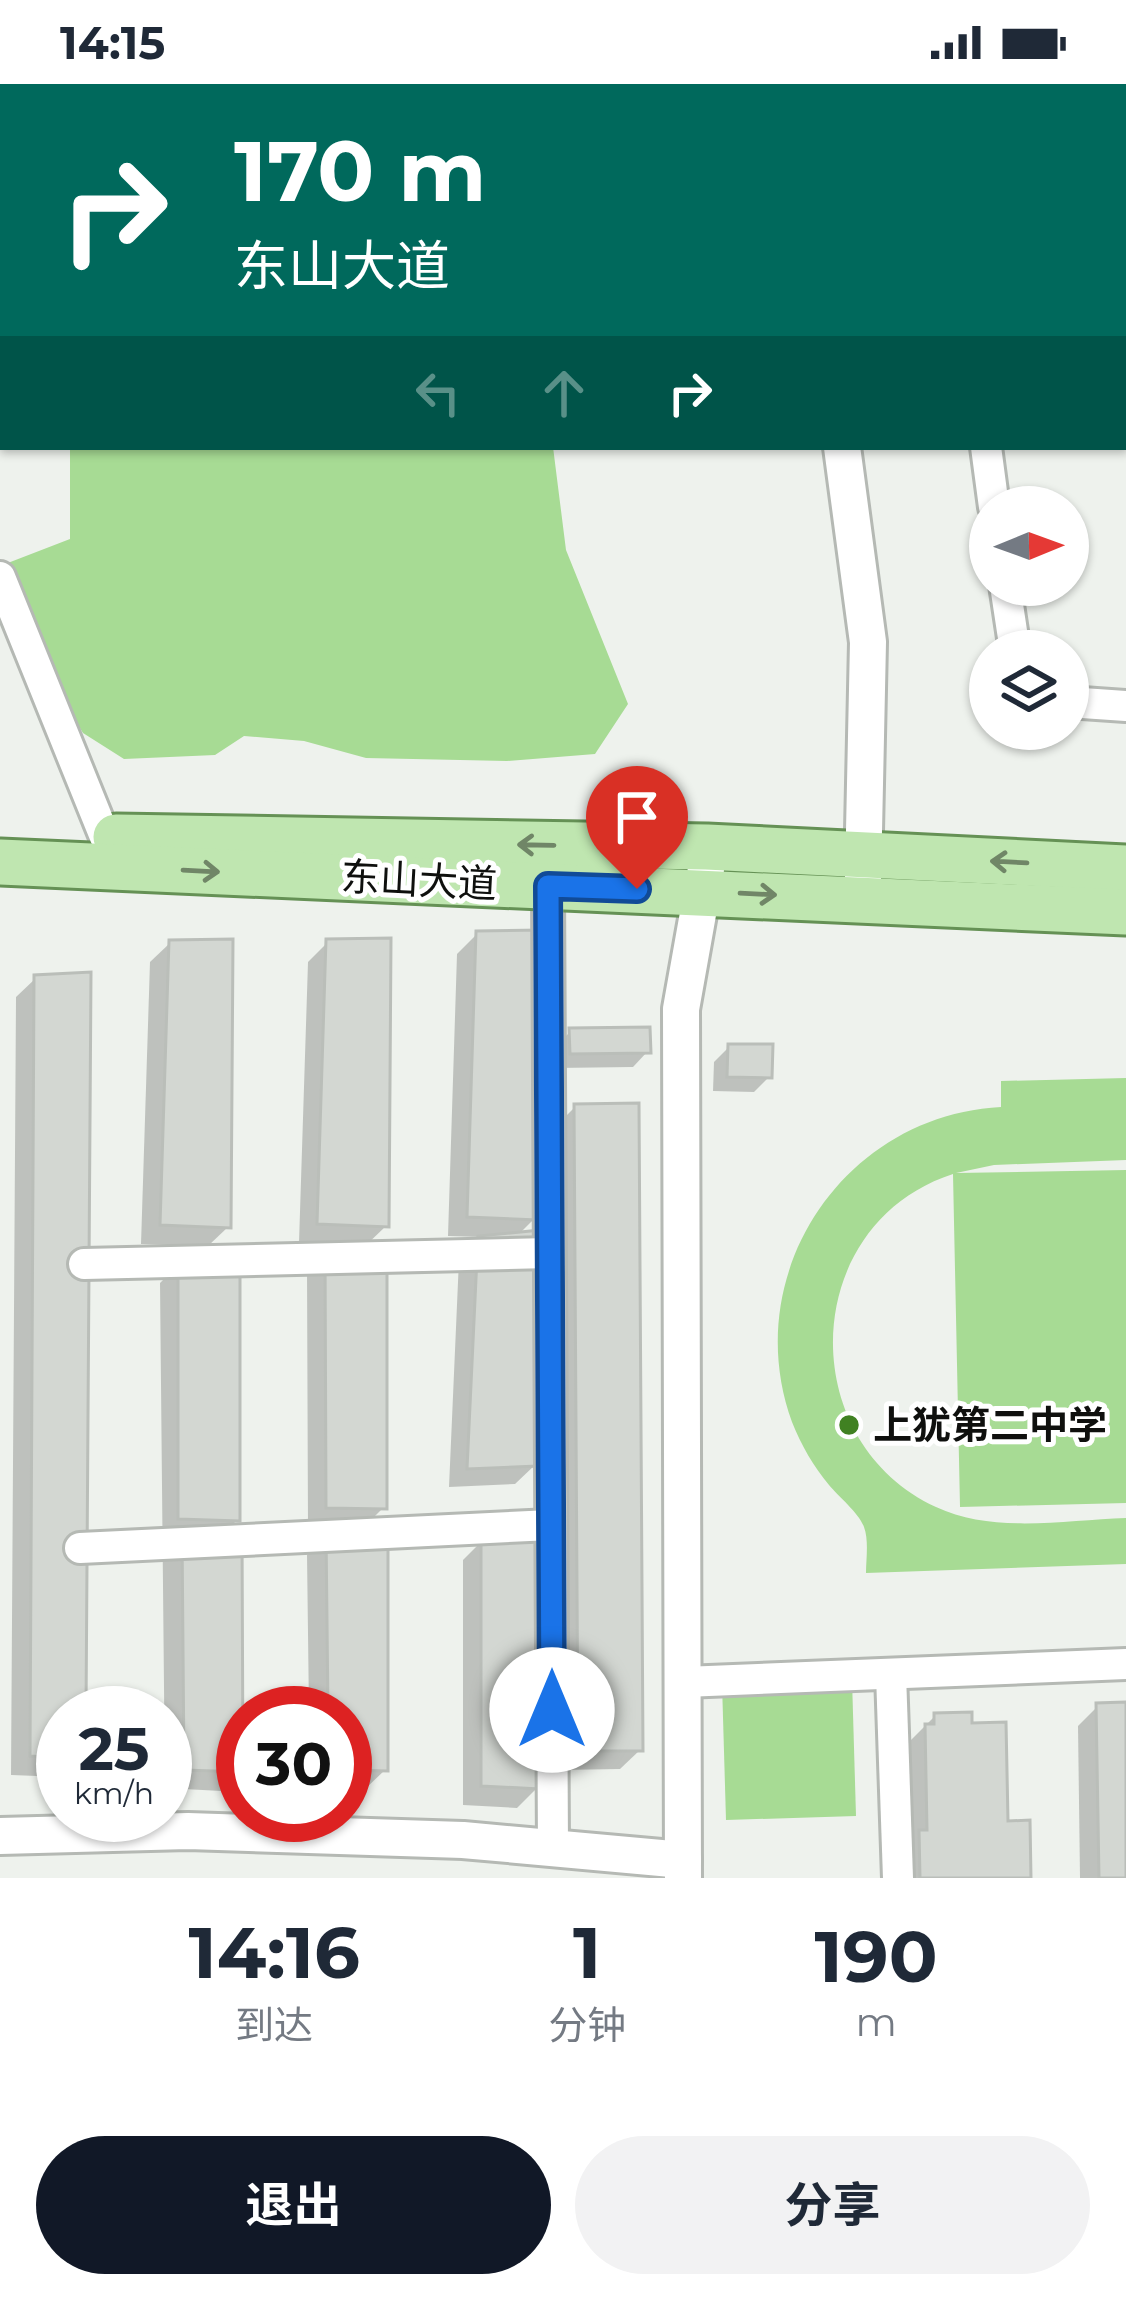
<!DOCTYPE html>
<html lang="zh">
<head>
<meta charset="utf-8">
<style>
	body { margin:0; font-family:Montserrat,"Noto Sans SC",sans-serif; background:#f2f2f3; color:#1f2937; height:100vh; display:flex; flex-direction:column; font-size:45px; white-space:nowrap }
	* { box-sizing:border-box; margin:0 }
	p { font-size:39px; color:#747a83 }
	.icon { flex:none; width:66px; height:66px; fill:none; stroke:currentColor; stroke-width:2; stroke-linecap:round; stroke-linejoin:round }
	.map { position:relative; height:1794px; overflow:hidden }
	.drawer { display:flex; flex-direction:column; background:#fff; flex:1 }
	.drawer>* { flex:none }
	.banner { position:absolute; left:0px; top:0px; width:1128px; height:366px; box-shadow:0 3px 9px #0004; background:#00695c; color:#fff; overflow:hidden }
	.needle { width:78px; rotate:89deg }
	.tools { position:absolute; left:969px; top:402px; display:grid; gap:24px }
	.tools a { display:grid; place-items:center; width:120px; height:120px; border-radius:50%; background:#fff; box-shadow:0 3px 9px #0004; font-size:60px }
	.speed { position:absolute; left:36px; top:1602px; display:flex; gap:24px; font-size:60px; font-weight:700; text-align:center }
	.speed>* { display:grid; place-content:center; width:156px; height:156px; border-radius:50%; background:#fff; box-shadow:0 3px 9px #0004; line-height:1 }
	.speed small { font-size:30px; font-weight:400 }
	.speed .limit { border:18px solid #d22; background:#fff; color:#111 }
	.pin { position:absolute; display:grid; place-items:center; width:102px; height:102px; color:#fff; margin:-123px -51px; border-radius:50% 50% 50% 0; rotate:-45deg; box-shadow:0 0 12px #0007 }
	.pin .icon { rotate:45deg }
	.me { position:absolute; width:132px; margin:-66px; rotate:0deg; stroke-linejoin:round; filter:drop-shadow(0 0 9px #0008) }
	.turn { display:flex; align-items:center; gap:42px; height:252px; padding:0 36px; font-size:54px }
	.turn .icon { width:156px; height:156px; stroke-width:2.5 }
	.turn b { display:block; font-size:84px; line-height:102px }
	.lanes { display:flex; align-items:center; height:114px; padding:0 36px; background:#0003; justify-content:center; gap:60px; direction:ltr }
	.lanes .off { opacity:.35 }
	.eta { display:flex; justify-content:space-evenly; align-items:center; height:204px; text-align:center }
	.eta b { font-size:72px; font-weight:700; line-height:84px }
	.action { display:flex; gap:24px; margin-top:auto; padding:24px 36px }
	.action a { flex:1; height:138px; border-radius:72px; background:#111827; color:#fff; font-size:48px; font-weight:700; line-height:138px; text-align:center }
	.action a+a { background:#f2f2f3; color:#1f2937 }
	.status { display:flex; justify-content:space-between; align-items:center; height:84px; padding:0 60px; background:#fff; direction:ltr }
	.status svg { height:33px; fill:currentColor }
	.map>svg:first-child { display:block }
	.green { fill:#a7db94 }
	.shadow { fill:#0003 }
	.building { fill:#d3d7d2; stroke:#babeb9; stroke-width:3 }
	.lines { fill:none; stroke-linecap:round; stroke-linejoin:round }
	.minor-casing { stroke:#b5b9b4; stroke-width:36 }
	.tertiary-casing { stroke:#b5b9b4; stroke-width:42 }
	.primary-casing { stroke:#659155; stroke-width:51 }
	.minor { stroke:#fff; stroke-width:30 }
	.tertiary { stroke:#fff; stroke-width:36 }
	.primary { stroke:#bfe6b0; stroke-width:45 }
	.oneway { stroke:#708667 }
	.route-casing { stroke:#114b97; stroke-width:30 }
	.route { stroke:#1a73e8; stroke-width:21 }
	.poi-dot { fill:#408122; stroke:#fff; stroke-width:4.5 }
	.labels { text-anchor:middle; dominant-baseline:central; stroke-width:10; stroke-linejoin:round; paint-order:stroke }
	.street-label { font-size:39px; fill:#0f100e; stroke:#fff }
	.poi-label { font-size:39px; font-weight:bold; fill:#0f100e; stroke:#fff; text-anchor:start }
</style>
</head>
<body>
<div class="status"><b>14:15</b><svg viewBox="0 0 49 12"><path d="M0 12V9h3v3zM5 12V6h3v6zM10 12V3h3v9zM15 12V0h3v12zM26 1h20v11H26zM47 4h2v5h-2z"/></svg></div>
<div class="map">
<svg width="1126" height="1794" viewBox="0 0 1126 1794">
	<rect width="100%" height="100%" fill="#eef2ed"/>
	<g class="green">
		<path d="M 0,0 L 552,0 L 3,3 L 0,300 Z"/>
		<path d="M 70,363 L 553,363 L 566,466 L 628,620 L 595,670 L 507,677 L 366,674 L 304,657 L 244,652 L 215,671 L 124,675 L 83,649 L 25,558 L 0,482 L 70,455 Z"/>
		<path d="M 1126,994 L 1126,1076 L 994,1081 L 956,1089 L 1126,1086 L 1126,1419 L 960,1423 L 953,1090 C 799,1140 793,1357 936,1423 C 993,1450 1065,1436 1126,1434 L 1126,1480 L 866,1489 C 866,1476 869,1456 864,1443 C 859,1429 839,1413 829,1401 C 814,1383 801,1361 792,1338 C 738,1190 844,1031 1001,1023 L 1001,997 Z"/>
		<path d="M 852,1595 L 856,1732 L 726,1736 L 722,1599 Z"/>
	</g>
	<g class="shadow">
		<path d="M 477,850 L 535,1134 L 518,1151 L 535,1381 L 515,1400 L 449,1403 L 459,1175 L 481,1153 L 448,1152 L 457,870 Z"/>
		<path d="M 328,858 L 386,1142 L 361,1166 L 384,1423 L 364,1443 L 308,1443 L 307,1187 L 356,1161 L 299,1159 L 308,878 Z"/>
		<path d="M 170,859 L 228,1143 L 208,1162 L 141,1160 L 150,878 Z"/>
		<path d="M 36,894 L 83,1629 L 63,1629 L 63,1693 L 11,1691 L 16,913 Z"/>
		<path d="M 571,947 L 648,967 L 633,983 L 556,984 L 556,962 Z"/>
		<path d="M 729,963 L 769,993 L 754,1008 L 713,1007 L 714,978 Z"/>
		<path d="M 575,1023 L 640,1666 L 620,1685 L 559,1686 L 555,1043 Z"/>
		<path d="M 180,1179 L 237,1436 L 222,1451 L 241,1687 L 221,1707 L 165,1704 L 160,1199 Z"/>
		<path d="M 327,1451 L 385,1686 L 365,1705 L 345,1705 L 345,1629 L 309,1629 L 307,1471 Z"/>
		<path d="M 483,1456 L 537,1704 L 517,1724 L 463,1721 L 463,1476 Z"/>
		<path d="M 1126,1621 L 1126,1794 L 1080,1794 L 1078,1642 L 1098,1622 Z"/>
		<path d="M 935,1632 L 1005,1740 L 1028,1794 L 893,1794 L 908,1659 Z"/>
	</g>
	<g class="building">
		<path d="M 540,846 L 538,1136 L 467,1133 L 476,847 Z"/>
		<path d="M 391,854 L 389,1143 L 317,1140 L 326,855 Z"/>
		<path d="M 233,855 L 231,1144 L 160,1141 L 169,856 Z"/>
		<path d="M 91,888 L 86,1629 L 63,1629 L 63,1674 L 30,1672 L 34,891 Z"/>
		<path d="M 650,943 L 651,969 L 570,970 L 569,944 Z"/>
		<path d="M 728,960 L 773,960 L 772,994 L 727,993 Z"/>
		<path d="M 639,1019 L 643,1667 L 578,1667 L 574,1020 Z"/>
		<path d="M 541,1146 L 538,1382 L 467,1385 L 478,1152 Z"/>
		<path d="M 387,1162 L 387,1425 L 326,1424 L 325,1164 Z"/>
		<path d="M 240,1174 L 240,1437 L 178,1435 L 178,1176 Z"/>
		<path d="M 388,1446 L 388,1687 L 345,1686 L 345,1629 L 328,1629 L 326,1448 Z"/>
		<path d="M 182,1448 L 242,1448 L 243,1688 L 184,1686 Z"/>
		<path d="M 543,1451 L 540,1705 L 481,1702 L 481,1453 Z"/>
		<path d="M 1126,1618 L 1126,1794 L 1099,1794 L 1096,1619 Z"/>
		<path d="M 972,1628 L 972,1639 L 1006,1638 L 1008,1737 L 1030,1736 L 1031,1794 L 920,1794 L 919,1746 L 927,1746 L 925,1640 L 934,1640 L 934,1629 Z"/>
	</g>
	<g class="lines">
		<defs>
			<g id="minor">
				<path d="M 933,0 L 934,3"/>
				<path d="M 986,363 L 994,423"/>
				<path d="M 0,493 L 105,753"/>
				<path d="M 1005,501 L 1015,567"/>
				<path d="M 1068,618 L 1126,622"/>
				<path d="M 548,802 L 553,1765"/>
				<path d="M 84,1180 L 549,1169"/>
				<path d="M 80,1464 L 551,1441"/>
				<path d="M 891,1590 L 898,1794"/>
				<path d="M 684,1598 L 1126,1580"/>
			</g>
			<g id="tertiary">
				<path d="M 787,0 L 787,3"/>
				<path d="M 842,363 L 868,558 L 863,794"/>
				<path d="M 0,1752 L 188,1747 L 463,1756 L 683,1776"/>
				<path d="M 683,1794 L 681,925 L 706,785"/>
			</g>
			<g id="primary">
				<path d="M 116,753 L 707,763 L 1126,784"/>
				<path d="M 0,778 L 1126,828"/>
			</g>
		</defs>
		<use href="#minor" class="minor-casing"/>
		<use href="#tertiary" class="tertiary-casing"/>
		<use href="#primary" class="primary-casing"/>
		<use href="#minor" class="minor"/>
		<use href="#tertiary" class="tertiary"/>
		<use href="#primary" class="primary"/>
	</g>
	<defs><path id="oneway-shaft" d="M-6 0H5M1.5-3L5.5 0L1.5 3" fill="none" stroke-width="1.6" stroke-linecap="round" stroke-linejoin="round" transform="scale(3)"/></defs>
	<g class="oneway">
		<use href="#oneway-shaft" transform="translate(536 761) rotate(-179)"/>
		<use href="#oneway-shaft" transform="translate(1009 778) rotate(-177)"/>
		<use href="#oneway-shaft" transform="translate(201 787) rotate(3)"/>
		<use href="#oneway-shaft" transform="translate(758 810) rotate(3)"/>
	</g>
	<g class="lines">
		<defs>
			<path id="route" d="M 552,1626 L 548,802 L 637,805"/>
		</defs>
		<use href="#route" class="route-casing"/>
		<use href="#route" class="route"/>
	</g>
	<circle class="poi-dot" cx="849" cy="1341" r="12"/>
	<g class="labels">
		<g class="street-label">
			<text transform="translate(419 796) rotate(3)">东山大道</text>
		</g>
		<g class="poi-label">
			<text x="873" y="1341">上犹第二中学</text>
		</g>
	</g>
</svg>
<div class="tools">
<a><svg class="needle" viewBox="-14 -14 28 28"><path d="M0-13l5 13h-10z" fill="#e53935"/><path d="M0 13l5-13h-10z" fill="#747a83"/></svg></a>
<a><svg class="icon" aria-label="layers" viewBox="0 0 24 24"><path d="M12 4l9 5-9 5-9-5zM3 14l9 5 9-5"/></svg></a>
</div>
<div class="speed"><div>25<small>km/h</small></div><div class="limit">30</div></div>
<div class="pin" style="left:637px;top:805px;background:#d93025"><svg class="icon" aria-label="arrive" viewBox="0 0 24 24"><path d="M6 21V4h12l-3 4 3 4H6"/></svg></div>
<svg class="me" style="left:552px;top:1626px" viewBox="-20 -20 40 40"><circle r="19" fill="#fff"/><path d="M0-13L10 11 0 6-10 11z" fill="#1a73e8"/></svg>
<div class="banner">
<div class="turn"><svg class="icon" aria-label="right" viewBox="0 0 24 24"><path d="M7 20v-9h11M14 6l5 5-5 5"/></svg><div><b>170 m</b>东山大道</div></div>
<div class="lanes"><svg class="icon off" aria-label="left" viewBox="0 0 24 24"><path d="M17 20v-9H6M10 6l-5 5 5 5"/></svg><svg class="icon off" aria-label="ahead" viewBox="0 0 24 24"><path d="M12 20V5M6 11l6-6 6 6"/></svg><svg class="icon" aria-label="right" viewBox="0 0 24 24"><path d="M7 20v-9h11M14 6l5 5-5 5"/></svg></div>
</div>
</div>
<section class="drawer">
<div class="eta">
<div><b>14:16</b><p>到达</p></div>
<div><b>1</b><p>分钟</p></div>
<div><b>190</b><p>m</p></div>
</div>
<div class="action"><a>退出</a><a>分享</a></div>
</section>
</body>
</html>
